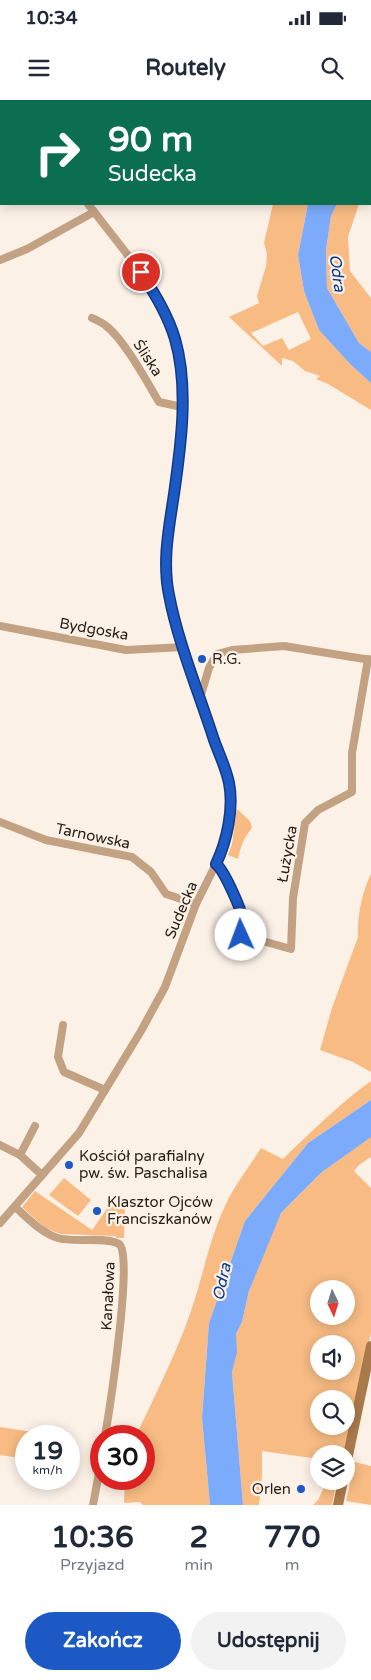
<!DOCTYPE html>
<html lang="pl">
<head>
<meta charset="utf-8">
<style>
	body { margin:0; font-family:"Varela Round",sans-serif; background:#f2f2f3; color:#1f2937; height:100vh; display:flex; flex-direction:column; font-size:19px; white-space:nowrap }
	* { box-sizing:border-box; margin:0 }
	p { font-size:16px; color:#747a83 }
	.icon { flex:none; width:28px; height:28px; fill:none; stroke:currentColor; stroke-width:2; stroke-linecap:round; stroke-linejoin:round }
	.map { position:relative; height:1405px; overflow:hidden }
	.drawer { display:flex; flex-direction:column; background:#fff; flex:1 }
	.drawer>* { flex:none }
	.guide { position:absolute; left:0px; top:0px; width:371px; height:105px; box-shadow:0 2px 12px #0003; background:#0b6e4f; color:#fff; overflow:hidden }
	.needle { width:32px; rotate:176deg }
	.fabs { position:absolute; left:310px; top:1180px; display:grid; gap:10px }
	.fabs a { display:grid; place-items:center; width:45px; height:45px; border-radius:50%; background:#fff; box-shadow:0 2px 12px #0003; font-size:25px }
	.speed { position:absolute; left:15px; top:1325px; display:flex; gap:10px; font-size:25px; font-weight:700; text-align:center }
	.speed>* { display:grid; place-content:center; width:65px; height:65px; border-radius:50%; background:#fff; box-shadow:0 2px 12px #0003; line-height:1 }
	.speed small { font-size:12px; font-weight:400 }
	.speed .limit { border:8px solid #d22; background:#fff; color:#111 }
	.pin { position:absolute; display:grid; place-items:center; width:42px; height:42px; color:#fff; margin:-21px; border:2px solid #fff; border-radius:50%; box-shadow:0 1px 5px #0007 }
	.me { position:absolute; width:55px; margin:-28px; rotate:358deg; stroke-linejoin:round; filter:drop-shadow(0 0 4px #0008) }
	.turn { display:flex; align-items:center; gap:18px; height:105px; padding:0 25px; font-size:22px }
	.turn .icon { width:65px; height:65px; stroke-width:2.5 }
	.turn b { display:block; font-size:35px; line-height:42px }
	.eta { display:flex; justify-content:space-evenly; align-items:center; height:85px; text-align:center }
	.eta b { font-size:30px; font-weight:700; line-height:35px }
	.button { display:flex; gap:10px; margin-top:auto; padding:10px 25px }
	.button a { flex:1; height:58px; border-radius:30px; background:#1c59c5; color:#fff; font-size:20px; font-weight:700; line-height:58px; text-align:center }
	.button a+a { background:#f2f2f3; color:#1f2937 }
	.status { display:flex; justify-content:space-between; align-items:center; height:35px; padding:0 25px; background:#fff; direction:ltr }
	.status svg { height:14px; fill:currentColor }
	header { display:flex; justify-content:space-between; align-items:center; height:65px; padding:0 25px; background:#fff; font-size:22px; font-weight:700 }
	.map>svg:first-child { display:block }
	.green { fill:#f7bb83; fill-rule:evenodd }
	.water { fill:#7dabfb }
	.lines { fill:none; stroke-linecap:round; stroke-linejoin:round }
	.street { stroke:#c3a284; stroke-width:8 }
	.secondary { stroke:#aa7a4c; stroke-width:10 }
	.route-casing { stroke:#123a80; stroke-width:12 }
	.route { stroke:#1c59c5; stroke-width:9 }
	.poi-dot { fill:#1c59c5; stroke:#fcf1e7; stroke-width:2 }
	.labels { text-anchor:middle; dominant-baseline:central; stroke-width:4.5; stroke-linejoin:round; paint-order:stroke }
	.street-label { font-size:15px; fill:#261d14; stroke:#fcf1e7 }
	.poi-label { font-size:15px; fill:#261d14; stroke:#fcf1e7; text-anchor:start }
	.water-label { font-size:16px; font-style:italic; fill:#033791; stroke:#fcf1e7 }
</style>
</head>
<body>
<div class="status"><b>10:34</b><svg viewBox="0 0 49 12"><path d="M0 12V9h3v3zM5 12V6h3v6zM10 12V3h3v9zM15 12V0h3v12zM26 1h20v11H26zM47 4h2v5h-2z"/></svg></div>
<header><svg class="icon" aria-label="menu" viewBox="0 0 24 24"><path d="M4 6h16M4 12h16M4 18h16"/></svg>Routely<svg class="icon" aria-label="search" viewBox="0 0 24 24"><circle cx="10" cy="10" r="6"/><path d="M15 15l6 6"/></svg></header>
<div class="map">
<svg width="371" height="1405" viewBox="0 0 371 1405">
	<rect width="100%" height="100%" fill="#fcf1e7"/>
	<g class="green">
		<path d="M 273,104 L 308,104 L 298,155 L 304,191 L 319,230 L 350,264 L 371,283 L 371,310 L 328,284 L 316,279 L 320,276 L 305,271 L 293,261 L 282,258 L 282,266 L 229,217 L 259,203 L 257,196 L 266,166 L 267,154 L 264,143 ZM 298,212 L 311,239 L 289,250 L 282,238 L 263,246 L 251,233 Z"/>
		<path d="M 337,104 L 359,104 L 348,137 L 350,171 L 371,198 L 371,252 L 359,243 L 327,188 L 326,150 L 331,116 Z"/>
		<path d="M 237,709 L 250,721 L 252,728 C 243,739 241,746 238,759 L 228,755 L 232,744 Z"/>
		<path d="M 371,774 L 371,972 L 353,962 L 320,950 L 332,908 L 358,837 C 357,817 362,792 371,774 Z"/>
		<path d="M 371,981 L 371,1000 L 308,1043 L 245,1121 L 209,1223 L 202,1318 L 210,1405 L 143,1405 L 140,1402 L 124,1403 L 125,1379 L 144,1379 L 144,1336 L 136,1336 C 155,1295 176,1254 191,1211 C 203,1176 209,1140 225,1106 C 234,1086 249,1067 261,1048 L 283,1059 C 311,1032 339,1004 371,981 Z"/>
		<path d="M 371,1036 L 371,1057 L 359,1065 L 354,1071 L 371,1088 L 371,1233 L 345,1354 L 319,1354 L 319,1359 L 262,1351 L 262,1375 L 259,1405 L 243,1405 L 232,1272 L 236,1252 L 236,1234 L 242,1222 L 249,1191 L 258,1164 L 281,1113 L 322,1072 ZM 319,1189 L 346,1189 L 346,1216 L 319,1216 ZM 319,1244 L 346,1244 L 346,1271 L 319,1271 ZM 319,1299 L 346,1299 L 346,1326 L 319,1326 Z"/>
		<path d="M 64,1078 L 91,1100 L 78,1116 L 49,1095 Z"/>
		<path d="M 35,1091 L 92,1130 L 114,1099 L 125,1108 L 124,1138 L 116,1138 L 116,1136 L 61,1134 L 45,1128 L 22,1107 Z"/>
		<path d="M 0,1327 L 59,1336 L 26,1336 L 26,1359 L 0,1355 Z"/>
		<path d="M 355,1362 L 371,1366 L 371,1405 L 346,1401 Z"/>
		<path d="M 327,1381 L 337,1381 L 332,1405 L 313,1405 L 318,1400 Z"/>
	</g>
	<g class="water">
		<path d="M 308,104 L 337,104 L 331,116 L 326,150 L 327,188 L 359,243 L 371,252 L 371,283 L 350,264 L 319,230 L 304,191 L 298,155 Z"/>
		<path d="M 371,1000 L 371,1037 L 322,1072 L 281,1113 L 249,1191 L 242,1222 L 236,1234 L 237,1252 L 232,1272 L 243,1405 L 210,1405 L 202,1318 L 209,1223 L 245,1121 L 308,1043 Z"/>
	</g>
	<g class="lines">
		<g class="street">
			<path d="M 0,160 L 27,149 L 94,112"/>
			<path d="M 92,218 C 96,220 101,222 105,225 C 124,239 147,282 159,302 L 182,307"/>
			<path d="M 0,526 L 126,550 L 184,547"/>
			<path d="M 200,598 L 209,568 L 217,554 L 232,550 L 284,546 L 371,560"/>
			<path d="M 0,722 L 46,740 L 132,757 L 151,772 L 166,794 L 196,804"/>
			<path d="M 216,764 C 224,770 244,814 243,823 C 243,827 241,831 241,835 L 291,849 L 293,798 L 305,723 L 318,710 L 352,692 L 352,653 L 368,559"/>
			<path d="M 63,925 L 58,957 L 64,972 L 105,990"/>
			<path d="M 0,1045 L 20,1055 L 42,1075"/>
			<path d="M 20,1055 L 35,1026"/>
			<path d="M 15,1107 C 28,1118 41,1133 58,1138 C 73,1143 106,1136 119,1144 C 134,1153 109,1313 105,1336"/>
			<path d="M 0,1123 L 79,1033 L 141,931 L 165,887 L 196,804 L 221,754 L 230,719 L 229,683 L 184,547 L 169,495 L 166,471 L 166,450 L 177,374 L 182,307 L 182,272 L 175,239 L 160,203 L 141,172 L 88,104"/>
			<path d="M 93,1405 L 101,1362"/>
		</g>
		<g class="secondary">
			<path d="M 346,1365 L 371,1246"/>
			<path d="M 338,1405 L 343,1381"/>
		</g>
	</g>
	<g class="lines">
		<defs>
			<path id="route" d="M 141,172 C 154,193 168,215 175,239 C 189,287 181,345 174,394 C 169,428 162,461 169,495 C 178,543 199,593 214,640 C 219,654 226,668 229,683 C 234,708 227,741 216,764 C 224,770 244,814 243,823 C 243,827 241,831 241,835"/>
		</defs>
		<use href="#route" class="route-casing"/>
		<use href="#route" class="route"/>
	</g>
	<g class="poi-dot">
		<circle cx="202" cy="559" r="5"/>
		<circle cx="69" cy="1065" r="5"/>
		<circle cx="97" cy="1111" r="5"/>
		<circle cx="301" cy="1389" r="5"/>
	</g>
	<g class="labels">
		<g class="street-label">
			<text transform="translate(148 258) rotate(57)">Śliska</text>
			<text transform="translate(94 529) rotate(10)">Bydgoska</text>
			<text transform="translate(93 736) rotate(12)">Tarnowska</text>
			<text transform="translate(287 754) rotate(-80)">Łużycka</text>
			<text transform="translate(181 810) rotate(-67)">Sudecka</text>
			<text transform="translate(108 1196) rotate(-87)">Kanałowa</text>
		</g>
		<g class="poi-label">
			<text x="212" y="559">R.G.</text>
			<text x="79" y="1056">Kościół parafialny<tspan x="79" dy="17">pw. św. Paschalisa</tspan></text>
			<text x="107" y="1102">Klasztor Ojców<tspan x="107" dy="17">Franciszkanów</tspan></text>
			<text x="291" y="1389" text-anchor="end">Orlen</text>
		</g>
		<g class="water-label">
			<text transform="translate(337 173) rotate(82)">Odra</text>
			<text transform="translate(222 1182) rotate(-78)">Odra</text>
		</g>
	</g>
</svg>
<div class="fabs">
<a><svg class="needle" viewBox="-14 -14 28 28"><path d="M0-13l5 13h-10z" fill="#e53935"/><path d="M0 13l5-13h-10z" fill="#747a83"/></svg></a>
<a><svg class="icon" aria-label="sound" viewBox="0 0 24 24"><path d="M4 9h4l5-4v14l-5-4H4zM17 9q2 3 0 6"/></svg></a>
<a><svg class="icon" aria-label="search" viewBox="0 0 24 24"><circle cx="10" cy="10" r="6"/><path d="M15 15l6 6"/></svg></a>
<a><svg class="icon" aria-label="layers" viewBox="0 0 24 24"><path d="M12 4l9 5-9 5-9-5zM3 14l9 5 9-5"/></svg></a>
</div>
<div class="speed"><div>19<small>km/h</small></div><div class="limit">30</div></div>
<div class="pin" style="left:141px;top:172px;background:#d93025"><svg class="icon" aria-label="arrive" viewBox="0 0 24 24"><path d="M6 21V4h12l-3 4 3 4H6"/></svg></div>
<svg class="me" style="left:241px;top:835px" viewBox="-20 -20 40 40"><circle r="19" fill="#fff"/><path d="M0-13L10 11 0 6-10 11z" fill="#1c59c5"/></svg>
<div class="guide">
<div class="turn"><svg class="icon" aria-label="right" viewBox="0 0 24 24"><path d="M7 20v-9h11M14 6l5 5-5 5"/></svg><div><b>90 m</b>Sudecka</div></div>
</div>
</div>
<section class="drawer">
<div class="eta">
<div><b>10:36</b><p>Przyjazd</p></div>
<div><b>2</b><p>min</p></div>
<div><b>770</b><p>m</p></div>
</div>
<div class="button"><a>Zakończ</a><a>Udostępnij</a></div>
</section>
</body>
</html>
